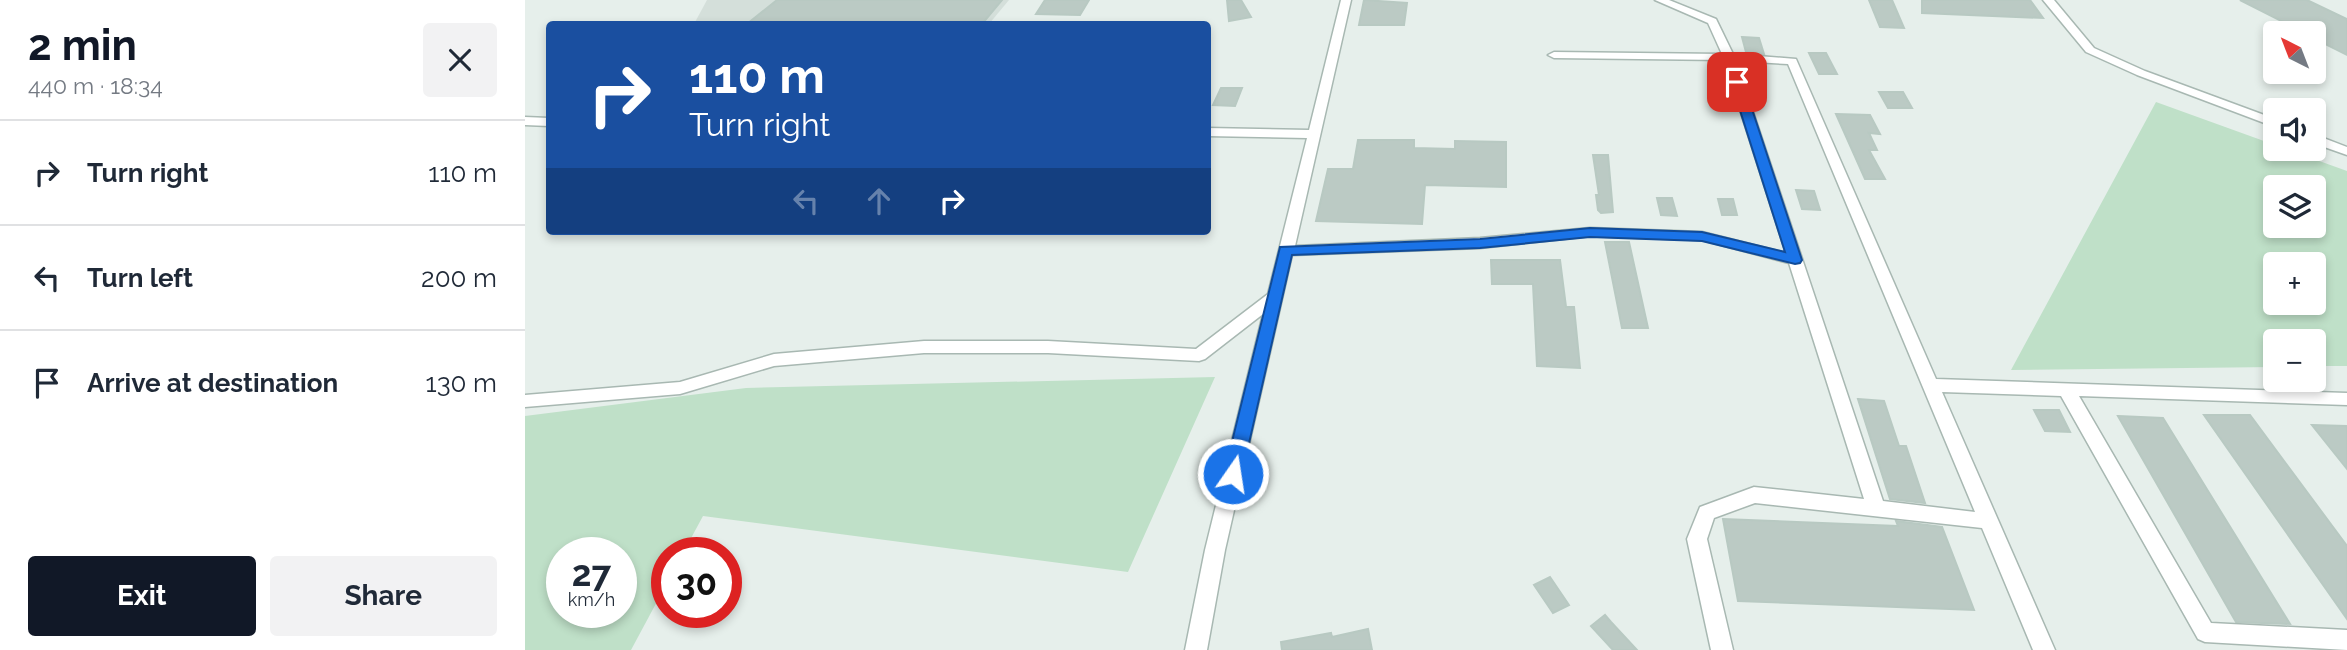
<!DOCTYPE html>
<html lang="en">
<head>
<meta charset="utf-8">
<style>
	body { margin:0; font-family:Raleway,sans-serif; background:#f2f2f3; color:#1f2937; height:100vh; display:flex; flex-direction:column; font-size:26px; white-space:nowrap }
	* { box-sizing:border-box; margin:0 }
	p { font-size:23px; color:#747a83 }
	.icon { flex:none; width:38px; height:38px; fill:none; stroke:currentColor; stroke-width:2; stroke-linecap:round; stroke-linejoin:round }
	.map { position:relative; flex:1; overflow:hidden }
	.panel { display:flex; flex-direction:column; background:#fff; width:525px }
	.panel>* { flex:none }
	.banner { position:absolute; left:21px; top:21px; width:665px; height:214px; border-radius:7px; box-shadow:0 4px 10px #0003; background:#1a4fa0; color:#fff; overflow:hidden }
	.needle { width:46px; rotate:318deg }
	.buttons { position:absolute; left:1738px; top:21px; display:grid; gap:14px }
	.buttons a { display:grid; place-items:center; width:63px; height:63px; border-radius:7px; background:#fff; box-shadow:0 4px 10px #0003; font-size:35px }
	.speed { position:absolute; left:21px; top:537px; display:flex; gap:14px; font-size:35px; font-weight:700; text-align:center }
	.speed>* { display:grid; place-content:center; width:91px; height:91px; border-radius:50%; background:#fff; box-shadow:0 4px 10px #0003; line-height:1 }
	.speed small { font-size:18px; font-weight:400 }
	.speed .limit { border:10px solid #d22; background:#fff; color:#111 }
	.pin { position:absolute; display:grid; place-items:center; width:60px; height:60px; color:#fff; margin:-30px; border-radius:14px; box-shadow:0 4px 10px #0006 }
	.me { position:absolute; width:77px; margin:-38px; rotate:13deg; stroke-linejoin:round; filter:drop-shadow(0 0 5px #0008) }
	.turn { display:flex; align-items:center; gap:24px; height:147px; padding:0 28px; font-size:32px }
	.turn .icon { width:91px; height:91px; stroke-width:2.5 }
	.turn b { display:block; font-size:49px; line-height:60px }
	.lanes { display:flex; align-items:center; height:66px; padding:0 28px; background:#0003; justify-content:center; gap:35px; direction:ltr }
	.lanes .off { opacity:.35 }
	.round { display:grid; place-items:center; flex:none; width:74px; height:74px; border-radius:7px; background:#f2f2f3 }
	.overview { display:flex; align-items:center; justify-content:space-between; height:119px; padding:0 28px }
	h1 { font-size:42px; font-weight:700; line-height:52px; color:#111827 }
	.button { display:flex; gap:14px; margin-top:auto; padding:14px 28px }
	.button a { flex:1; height:80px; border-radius:7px; background:#111827; color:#fff; font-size:28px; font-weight:700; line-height:80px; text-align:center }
	.button a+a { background:#f2f2f3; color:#1f2937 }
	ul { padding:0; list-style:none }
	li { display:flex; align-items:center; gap:21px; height:105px; padding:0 28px; border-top:2px solid #e0e1e3 }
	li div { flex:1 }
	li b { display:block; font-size:26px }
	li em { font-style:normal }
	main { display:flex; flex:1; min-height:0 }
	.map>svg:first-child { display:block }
	.built { fill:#d4dfda }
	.green { fill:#bfe0c8; fill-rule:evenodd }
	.building { fill:#bbcac4; stroke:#b8c9c2; stroke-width:2 }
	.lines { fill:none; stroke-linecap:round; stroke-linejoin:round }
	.minor-casing { stroke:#a8b8b2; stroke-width:3 }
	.minor { fill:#fff; fill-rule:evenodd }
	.route { fill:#1a73e8; stroke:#114b97; stroke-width:2 }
</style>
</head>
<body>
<main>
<section class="panel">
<div class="overview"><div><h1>2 min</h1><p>440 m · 18:34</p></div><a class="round"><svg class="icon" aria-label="close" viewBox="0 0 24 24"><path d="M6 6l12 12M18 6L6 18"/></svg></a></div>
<ul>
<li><svg class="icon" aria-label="right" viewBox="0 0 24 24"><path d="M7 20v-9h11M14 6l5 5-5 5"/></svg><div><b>Turn right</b></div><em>110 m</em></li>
<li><svg class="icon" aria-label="left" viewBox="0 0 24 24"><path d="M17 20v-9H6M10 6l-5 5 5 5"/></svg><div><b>Turn left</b></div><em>200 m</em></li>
<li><svg class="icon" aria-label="arrive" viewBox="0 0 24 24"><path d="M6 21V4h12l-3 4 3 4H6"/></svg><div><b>Arrive at destination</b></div><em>130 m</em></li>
</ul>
<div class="button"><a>Exit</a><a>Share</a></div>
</section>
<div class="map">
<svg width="1822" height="650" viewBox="0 0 1822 650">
	<rect width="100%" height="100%" fill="#e6efeb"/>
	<path class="built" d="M 182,0 L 484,0 L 464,24 L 169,24 Z"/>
	<g class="green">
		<path d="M 1631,102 L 1750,145 L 1750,149 L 1761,149 L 1822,171 L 1822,366 L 1789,366 L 1788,341 L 1750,341 L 1750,367 L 1486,370 ZM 1750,187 L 1788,187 L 1788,226 L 1750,226 ZM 1750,264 L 1788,264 L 1788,303 L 1750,303 Z"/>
		<path d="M 690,377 L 603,572 L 178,516 L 158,553 L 142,553 L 142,583 L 106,650 L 0,650 L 0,416 L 221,388 ZM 37,553 L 96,553 L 96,612 L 37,612 Z"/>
	</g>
	<g class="building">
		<path d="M 252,0 L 477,0 L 457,24 L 222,24 Z"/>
		<path d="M 520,0 L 564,0 L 555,15 L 511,14 Z"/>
		<path d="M 702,0 L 716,0 L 726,17 L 704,21 Z"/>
		<path d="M 839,0 L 882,3 L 879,25 L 834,25 Z"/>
		<path d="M 1344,0 L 1367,0 L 1379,28 L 1355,27 Z"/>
		<path d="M 1397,0 L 1505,0 L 1518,18 L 1397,13 Z"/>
		<path d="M 1715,0 L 1782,0 L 1822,19 L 1822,55 L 1788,38 L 1788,33 L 1780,33 Z"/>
		<path d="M 1217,37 L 1234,38 L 1239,54 L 1221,52 Z"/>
		<path d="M 1284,53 L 1301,53 L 1312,74 L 1294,74 Z"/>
		<path d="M 696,88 L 717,88 L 710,106 L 688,105 Z"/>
		<path d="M 1354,92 L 1378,92 L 1387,108 L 1363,108 Z"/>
		<path d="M 1311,114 L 1345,115 L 1355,134 L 1344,133 L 1352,150 L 1344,150 L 1360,179 L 1340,179 Z"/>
		<path d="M 833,140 L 889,140 L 889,148 L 930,149 L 930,141 L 981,142 L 981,187 L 900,185 L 897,224 L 791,221 L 803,169 L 828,169 Z"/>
		<path d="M 1068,155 L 1083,155 L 1088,212 L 1076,213 L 1073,210 L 1071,195 L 1074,195 Z"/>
		<path d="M 1271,190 L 1289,191 L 1295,210 L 1277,209 Z"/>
		<path d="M 1132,198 L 1147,198 L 1152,216 L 1136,215 Z"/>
		<path d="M 1193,199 L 1208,199 L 1212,215 L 1197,215 Z"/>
		<path d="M 1080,242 L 1104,242 L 1123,328 L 1097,328 Z"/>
		<path d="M 966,260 L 1035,260 L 1041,307 L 1049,307 L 1055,368 L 1012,366 L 1008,284 L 967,284 Z"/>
		<path d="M 1333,399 L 1359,401 L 1374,446 L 1381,446 L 1400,503 L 1365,499 Z"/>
		<path d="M 1509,410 L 1534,410 L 1545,432 L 1520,431 Z"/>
		<path d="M 1679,415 L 1725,415 L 1822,546 L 1822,619 Z"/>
		<path d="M 1593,416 L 1638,418 L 1765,624 L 1711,622 Z"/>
		<path d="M 1787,425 L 1822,426 L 1822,469 Z"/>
		<path d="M 1198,519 L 1373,526 L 1371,521 L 1417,527 L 1449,610 L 1213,601 Z"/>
		<path d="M 1025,577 L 1044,605 L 1028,613 L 1009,585 Z"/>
		<path d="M 1080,615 L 1086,622 L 1112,650 L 1088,650 L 1066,626 Z"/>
		<path d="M 843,629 L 847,650 L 757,650 L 756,642 L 806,633 L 807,637 Z"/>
	</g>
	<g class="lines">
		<defs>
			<g id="minor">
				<path d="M 816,0 L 826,0 L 770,246 L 955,238 L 1065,228 L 1177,232 L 1261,253 L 1199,60 L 1029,58 L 1023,55 L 1029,52 L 1197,54 L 1183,23 L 1130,0 L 1144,0 L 1191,19 L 1208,54 L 1271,59 L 1411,379 L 1822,393 L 1822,405 L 1554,396 L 1686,623 L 1822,630 L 1822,650 L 1680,642 L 1673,639 L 1536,396 L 1417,392 L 1530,650 L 1508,650 L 1457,528 L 1230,503 L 1189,518 L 1182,539 L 1208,650 L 1186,650 L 1162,539 L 1175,507 L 1229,487 L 1339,499 L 1264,263 L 1177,240 L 1065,236 L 955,248 L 767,255 L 700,550 L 682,650 L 660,650 L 680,550 L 738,314 L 680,359 L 674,361 L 523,353 L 399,353 L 249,366 L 155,394 L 0,407 L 0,395 L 155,382 L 249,354 L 399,341 L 523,341 L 671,349 L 743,294 L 782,138 L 682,136 L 682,128 L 784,130 ZM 1211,61 L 1263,64 L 1450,512 L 1358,501 Z"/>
				<path d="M 1518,0 L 1529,0 L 1569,48 L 1620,71 L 1750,119 L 1750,127 L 1612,75 L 1561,52 Z"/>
				<path d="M 0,117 L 24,118 L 24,126 L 0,125 Z"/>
				<path d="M 1788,134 L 1822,147 L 1822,155 L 1788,143 Z"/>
			</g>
		</defs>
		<use href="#minor" class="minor-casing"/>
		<use href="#minor" class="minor"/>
	</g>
	<path class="route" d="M 1212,79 L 1218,82 L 1277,260 L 1275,263 L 1270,264 L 1177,241 L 1065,237 L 955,248 L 767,255 L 717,474 L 715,479 L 708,481 L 702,479 L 699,474 L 755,247 L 955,239 L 1065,228 L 1177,232 L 1260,252 L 1206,82 Z"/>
</svg>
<div class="buttons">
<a><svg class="needle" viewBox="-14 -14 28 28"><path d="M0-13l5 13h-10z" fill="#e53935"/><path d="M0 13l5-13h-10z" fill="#747a83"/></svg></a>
<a><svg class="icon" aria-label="sound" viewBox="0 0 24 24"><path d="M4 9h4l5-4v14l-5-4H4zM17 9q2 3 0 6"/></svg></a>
<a><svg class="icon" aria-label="layers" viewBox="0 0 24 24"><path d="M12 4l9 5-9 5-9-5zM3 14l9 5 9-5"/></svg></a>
<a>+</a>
<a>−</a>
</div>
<div class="speed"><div>27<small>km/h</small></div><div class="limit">30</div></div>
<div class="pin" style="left:1212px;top:82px;background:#d93025"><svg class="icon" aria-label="arrive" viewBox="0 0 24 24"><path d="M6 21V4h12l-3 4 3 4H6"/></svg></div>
<svg class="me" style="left:708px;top:474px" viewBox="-20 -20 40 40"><circle r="17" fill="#1a73e8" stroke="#fff" stroke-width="3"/><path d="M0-11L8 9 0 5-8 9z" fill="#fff"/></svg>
<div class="banner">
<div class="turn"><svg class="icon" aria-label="right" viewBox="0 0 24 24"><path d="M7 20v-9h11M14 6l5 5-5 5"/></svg><div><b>110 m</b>Turn right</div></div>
<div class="lanes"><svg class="icon off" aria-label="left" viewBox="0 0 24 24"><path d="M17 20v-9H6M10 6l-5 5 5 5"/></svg><svg class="icon off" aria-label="ahead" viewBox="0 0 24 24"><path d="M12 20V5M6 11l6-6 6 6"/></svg><svg class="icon" aria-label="right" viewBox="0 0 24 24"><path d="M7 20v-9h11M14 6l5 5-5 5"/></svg></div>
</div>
</div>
</main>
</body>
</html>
